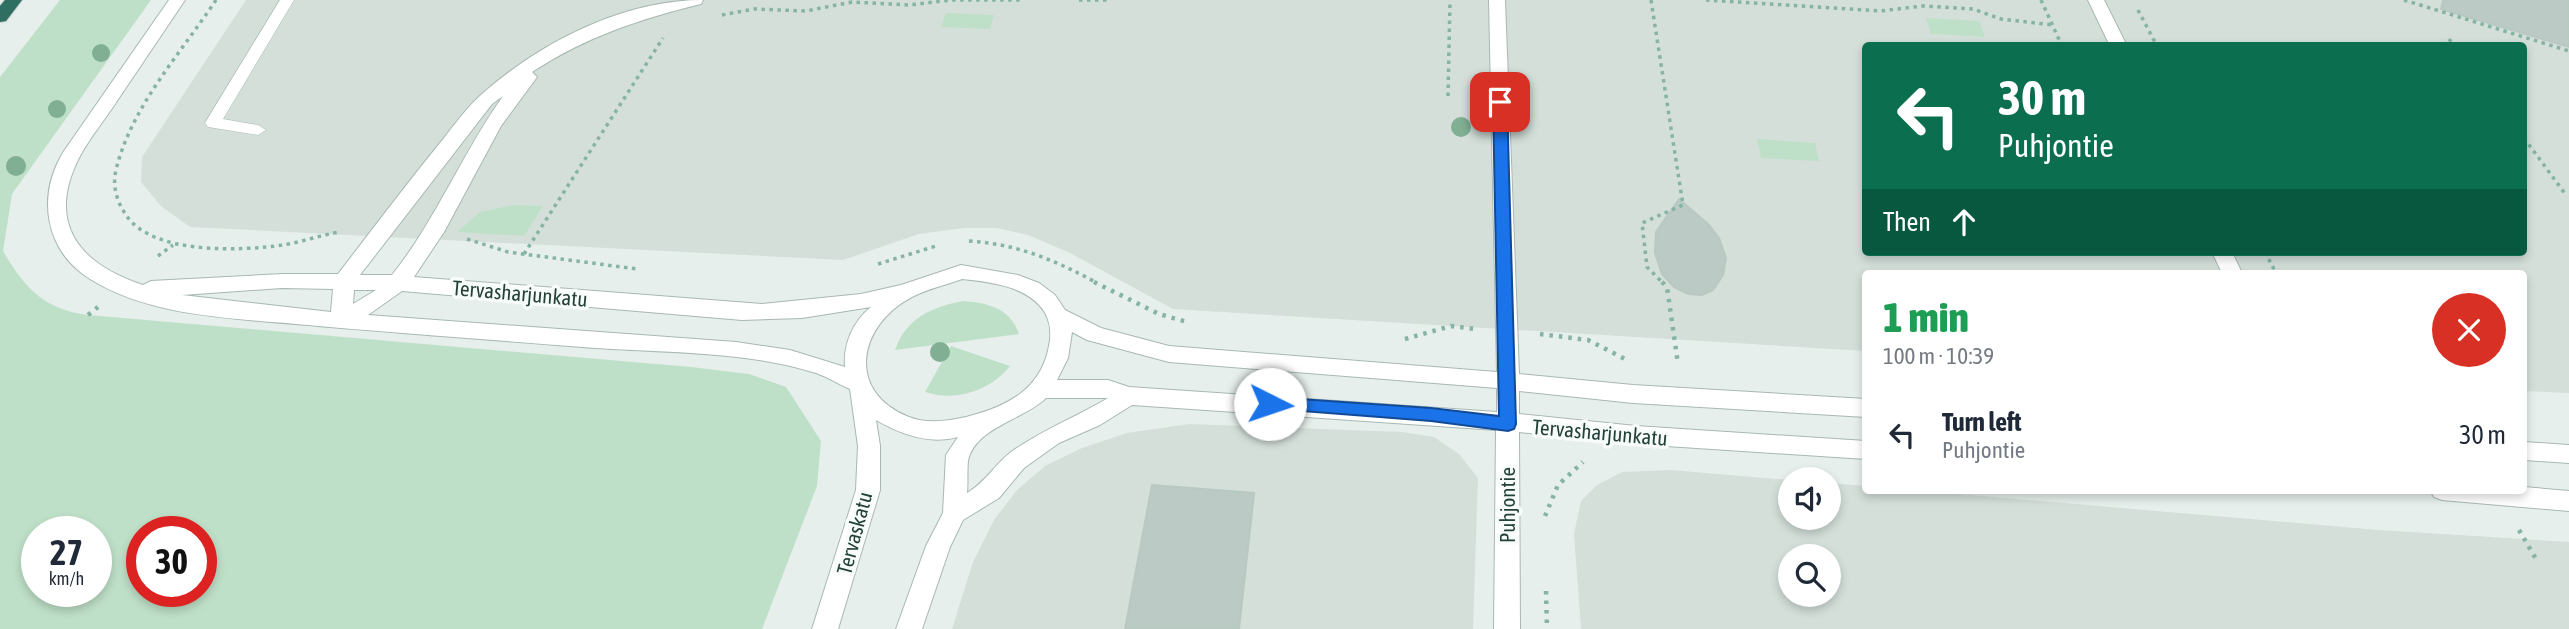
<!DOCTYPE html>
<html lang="en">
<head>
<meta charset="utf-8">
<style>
	body { margin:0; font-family:"Asap Condensed",sans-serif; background:#f2f2f3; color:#1f2937; height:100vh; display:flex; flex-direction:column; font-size:26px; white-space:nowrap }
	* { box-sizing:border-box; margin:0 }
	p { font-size:23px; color:#747a83 }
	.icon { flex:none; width:38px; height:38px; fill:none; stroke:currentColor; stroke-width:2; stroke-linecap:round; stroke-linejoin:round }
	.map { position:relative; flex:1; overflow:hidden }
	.details { position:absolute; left:1862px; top:270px; width:665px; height:224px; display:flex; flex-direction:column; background:#fff; border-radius:7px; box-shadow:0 4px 10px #0003 }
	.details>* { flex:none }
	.guide { position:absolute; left:1862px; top:42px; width:665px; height:214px; border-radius:7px; box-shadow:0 4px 10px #0003; background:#0b6e4f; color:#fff; overflow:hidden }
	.controls { position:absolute; left:1778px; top:467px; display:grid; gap:14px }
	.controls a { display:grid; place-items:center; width:63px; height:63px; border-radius:50%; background:#fff; box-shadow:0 4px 10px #0003; font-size:35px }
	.speed { position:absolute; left:21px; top:516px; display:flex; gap:14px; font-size:35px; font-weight:700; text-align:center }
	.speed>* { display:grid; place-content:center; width:91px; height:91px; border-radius:50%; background:#fff; box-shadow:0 4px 10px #0003; line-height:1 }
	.speed small { font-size:18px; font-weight:400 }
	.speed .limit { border:10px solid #d22; background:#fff; color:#111 }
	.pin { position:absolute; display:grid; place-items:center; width:60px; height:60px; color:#fff; margin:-30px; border-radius:14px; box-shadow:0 4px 10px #0006 }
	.me { position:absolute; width:77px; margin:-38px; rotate:94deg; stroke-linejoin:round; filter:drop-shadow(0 0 5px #0008) }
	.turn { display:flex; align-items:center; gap:24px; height:147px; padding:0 21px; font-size:32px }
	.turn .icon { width:91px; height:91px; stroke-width:2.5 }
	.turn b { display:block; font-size:49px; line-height:60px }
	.then { display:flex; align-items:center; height:66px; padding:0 21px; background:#0003; gap:14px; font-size:26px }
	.round { display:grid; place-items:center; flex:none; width:74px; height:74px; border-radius:37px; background:#f2f2f3 }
	.overview { display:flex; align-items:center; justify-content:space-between; height:119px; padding:0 21px }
	h1 { font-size:42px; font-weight:800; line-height:52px; color:#1e9e55 }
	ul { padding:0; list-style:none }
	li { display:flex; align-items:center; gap:21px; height:91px; padding:0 21px }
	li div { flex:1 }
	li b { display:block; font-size:26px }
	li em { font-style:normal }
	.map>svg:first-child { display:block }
	.built { fill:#d4dfda; fill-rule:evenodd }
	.green { fill:#bfe0c8; fill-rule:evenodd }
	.building { fill:#bbcac4; stroke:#b8c9c2; stroke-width:2 }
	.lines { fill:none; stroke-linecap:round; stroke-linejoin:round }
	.lane-casing { stroke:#a8b8b2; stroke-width:1 }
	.street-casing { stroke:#a8b8b2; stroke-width:2 }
	.highway-casing { stroke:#c2cac8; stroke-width:2 }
	.path-far1 { stroke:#86b3a5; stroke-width:3.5; stroke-dasharray:3.5 4.5; stroke-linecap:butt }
	.path { stroke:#86b3a5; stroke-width:4.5; stroke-dasharray:3.5 6; stroke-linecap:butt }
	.lane { fill:#fff; fill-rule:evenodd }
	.street { fill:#fff; fill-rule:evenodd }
	.highway { fill:#2f6f62; fill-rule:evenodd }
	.tree { fill:#80af93 }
	.route { fill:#1a73e8; stroke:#114b97; stroke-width:2 }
	.labels { text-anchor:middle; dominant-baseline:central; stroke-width:7; stroke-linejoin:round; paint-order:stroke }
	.street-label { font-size:21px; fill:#24423a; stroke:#f7fbf9 }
</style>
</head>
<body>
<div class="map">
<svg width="2569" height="629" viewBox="0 0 2569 629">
	<rect width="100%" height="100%" fill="#e6efeb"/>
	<g class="built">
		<path d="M 246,0 L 2569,0 L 2569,393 L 2524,391 L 2524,273 L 1866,273 L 1865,351 L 1173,309 L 1070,253 L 1028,235 L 997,228 L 964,228 L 919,234 L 843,260 L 190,227 L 161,206 L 141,182 L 142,157 ZM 1866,46 L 2524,46 L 2524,252 L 1866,252 Z"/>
		<path d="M 1189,424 L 1402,432 L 1434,437 L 1459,454 L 1478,478 L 1473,629 L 952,629 L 973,562 L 994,520 L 1017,490 L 1045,466 L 1082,448 L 1127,433 Z"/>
		<path d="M 1670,470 L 1790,480 L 1790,518 L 1829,518 L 1829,483 L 1865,486 L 1866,490 L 1911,490 L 2379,530 L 2569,542 L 2569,629 L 1581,629 L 1574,534 L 1581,501 L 1597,485 L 1622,472 ZM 1790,556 L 1829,556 L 1829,595 L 1790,595 Z"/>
	</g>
	<g class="green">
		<path d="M 60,0 L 151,0 L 12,194 L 3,251 C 25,288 43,309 88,315 L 691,367 L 749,374 L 786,387 L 821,441 L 817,486 L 762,629 L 0,629 L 0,77 ZM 37,532 L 96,532 L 96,592 L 37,592 ZM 142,532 L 201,532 L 201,592 L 142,592 Z"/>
		<path d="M 946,13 L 994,15 L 990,29 L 941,27 Z"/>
		<path d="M 1926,18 L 1979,21 L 1985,37 L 1931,34 Z"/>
		<path d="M 1757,139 L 1815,143 L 1819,161 L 1761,158 Z"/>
		<path d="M 514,205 L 543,206 L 524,236 L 457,232 L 480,212 Z"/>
		<path d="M 963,301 C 988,303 1010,308 1019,334 L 895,350 C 906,318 932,307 963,301 Z"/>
		<path d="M 951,346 L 1010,366 C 990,391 955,402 925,392 Z"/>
	</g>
	<g class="building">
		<path d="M 2443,0 L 2569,0 L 2569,47 L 2441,9 Z"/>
		<path d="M 1679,199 L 1709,225 L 1719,238 L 1726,258 L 1723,275 L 1713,290 L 1702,295 L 1688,294 L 1674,287 L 1662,274 L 1655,253 L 1656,232 Z"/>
		<path d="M 1152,485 L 1254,493 L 1239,629 L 1125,629 Z"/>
	</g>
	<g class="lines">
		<defs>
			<path id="lane" d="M 280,0 L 294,0 L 223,119 L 258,125 L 266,130 L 258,135 L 208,127 L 205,123 Z"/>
			<g id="street">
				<path d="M 169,0 L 185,0 C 163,33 141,65 119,98 C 107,117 91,136 80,156 C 45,223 79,264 143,285 L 151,281 L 282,274 L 338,274 C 372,230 405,186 440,143 C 453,127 466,108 482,94 C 541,42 623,0 703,0 L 701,4 C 640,19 585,37 532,72 L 537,77 L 501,126 L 444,232 L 414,277 L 762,304 L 861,294 L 901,285 L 961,265 L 1018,275 L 1039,283 L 1055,295 L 1065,310 L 1101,328 L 1169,346 L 1497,372 L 1489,0 L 1505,0 L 1519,374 L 1633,385 L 1866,399 L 1866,417 L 1633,403 L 1519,391 L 1519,414 L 1636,426 L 1866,441 L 1866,459 L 1636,444 L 1519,432 L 1520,629 L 1494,629 L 1496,430 L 1132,405 L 1100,425 L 1059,443 L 1024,468 L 999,498 L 963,520 L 950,547 L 922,629 L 896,629 L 926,546 L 943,513 L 946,455 L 958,437 C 929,445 900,434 876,420 L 880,446 L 880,490 L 838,629 L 812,629 L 856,490 L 858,446 L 850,389 C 838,384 828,377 816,373 C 746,351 669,353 596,348 C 496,340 395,333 296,324 C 229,318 149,316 90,279 C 45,251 36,196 64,151 ZM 503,96 C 462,154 436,220 392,275 L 360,275 L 492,104 ZM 962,279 C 989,282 1021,285 1040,306 C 1050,317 1052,332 1049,346 C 1041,390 1006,407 966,417 C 949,421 926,424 909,417 C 845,392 858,325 912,297 C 927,289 946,285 962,279 ZM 282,288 L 333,289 L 331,312 L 182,295 ZM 354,290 L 376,290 L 353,304 ZM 402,291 L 742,320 L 802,318 L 871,307 C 853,321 843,345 845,367 L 790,350 L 736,342 L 368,315 ZM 1072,332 L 1087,340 L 1169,362 L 1497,388 L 1497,412 L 1129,387 L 1108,380 L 1057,380 L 1068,358 ZM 1046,398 L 1108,398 C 1076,417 1042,430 1011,452 C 995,464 986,482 967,493 C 968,483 967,471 968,461 C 974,428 1025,419 1046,398 Z"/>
				<path d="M 2088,0 L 2104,0 L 2127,46 L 2110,46 Z"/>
				<path d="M 2212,252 L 2232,252 L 2242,273 L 2222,273 Z"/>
				<path d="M 2524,442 L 2569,445 L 2569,463 L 2524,460 Z"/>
				<path d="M 2524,487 L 2569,491 L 2569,511 L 2442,500 L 2434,497 L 2430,490 L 2524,490 Z"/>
			</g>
			<path id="highway" d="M 5,0 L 22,0 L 6,21 L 0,22 L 0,6 Z"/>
		</defs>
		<use href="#lane" class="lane-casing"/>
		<use href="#street" class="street-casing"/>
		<use href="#highway" class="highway-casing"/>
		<g class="path-far1">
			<path d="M 216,0 C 181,53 131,107 116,170 C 112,186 117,202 126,215 C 152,255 241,251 283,245 C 302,242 321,235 340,232"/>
			<path d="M 1079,0 L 1108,0"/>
			<path d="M 1651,0 L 1683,205 L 1642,223 L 1647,267 L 1663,283"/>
			<path d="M 1706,0 L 1880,11 L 1923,6 L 1973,9 L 2001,19 L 2053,25"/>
			<path d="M 2041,0 L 2062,46"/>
			<path d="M 2404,0 L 2569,51"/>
			<path d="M 2138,10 L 2157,46"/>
			<path d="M 722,15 L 754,9 L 806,11 L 852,2 L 909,5 L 951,0 L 1022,0"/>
			<path d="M 2449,39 L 2454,46"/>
			<path d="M 1448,96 L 1450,0"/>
			<path d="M 2524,138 L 2566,195"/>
			<path d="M 467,239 L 508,252 L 637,269"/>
			<path d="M 969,241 C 1017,244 1055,260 1097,283"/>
			<path d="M 2265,252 L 2276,273"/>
			<path d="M 524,254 L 663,38"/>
			<path d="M 158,256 L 173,245"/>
			<path d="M 878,264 L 936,246"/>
		</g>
		<g class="path">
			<path d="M 1094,282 L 1159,314 L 1187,322"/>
			<path d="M 1662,282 L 1667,287 L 1678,364"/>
			<path d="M 88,315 L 98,307"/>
			<path d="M 1540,334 L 1588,340 L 1627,360"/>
			<path d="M 1405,339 L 1451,326 L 1475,329"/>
			<path d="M 1545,516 L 1558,485 L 1583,462"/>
			<path d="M 2519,530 L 2536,559"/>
			<path d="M 1546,591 L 1547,629"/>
		</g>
		<use href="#lane" class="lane"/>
		<use href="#street" class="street"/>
		<use href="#highway" class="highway"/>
	</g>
	<g class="tree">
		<circle cx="101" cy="53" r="9"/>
		<circle cx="57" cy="109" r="9"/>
		<circle cx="1461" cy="127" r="10"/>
		<circle cx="16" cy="166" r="10"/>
		<circle cx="940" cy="352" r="10"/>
	</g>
	<path class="route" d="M 1500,98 L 1507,102 L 1516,424 L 1514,429 L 1508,431 L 1431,421 L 1264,408 L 1262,404 L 1264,399 L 1270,397 L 1431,408 L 1499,416 L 1493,102 Z"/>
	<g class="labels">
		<g class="street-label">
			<text transform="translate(520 293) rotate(5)">Tervasharjunkatu</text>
			<text transform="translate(1600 432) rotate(5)">Tervasharjunkatu</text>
			<text transform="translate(1507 505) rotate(-90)">Puhjontie</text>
			<text transform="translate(854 533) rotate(-75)">Tervaskatu</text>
		</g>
	</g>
</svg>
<div class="controls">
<a><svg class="icon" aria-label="sound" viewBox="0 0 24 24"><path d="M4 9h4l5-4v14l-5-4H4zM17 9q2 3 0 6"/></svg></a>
<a><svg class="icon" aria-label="search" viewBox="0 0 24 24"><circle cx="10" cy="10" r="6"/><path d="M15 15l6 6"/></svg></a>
</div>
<div class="speed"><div>27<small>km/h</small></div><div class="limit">30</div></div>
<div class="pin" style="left:1500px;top:102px;background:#d93025"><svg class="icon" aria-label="arrive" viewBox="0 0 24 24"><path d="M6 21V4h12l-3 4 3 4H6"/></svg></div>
<svg class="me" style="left:1270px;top:404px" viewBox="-20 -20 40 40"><circle r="19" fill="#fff"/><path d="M0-13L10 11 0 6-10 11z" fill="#1a73e8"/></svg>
<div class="guide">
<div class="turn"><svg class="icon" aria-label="left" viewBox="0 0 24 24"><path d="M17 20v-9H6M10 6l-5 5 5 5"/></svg><div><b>30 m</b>Puhjontie</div></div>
<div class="then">Then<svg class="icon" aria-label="ahead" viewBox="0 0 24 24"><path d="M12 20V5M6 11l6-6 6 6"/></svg></div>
</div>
<section class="details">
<div class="overview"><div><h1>1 min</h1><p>100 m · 10:39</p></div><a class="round" style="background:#d93025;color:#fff"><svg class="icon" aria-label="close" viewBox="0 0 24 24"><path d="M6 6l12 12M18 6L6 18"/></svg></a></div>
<ul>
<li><svg class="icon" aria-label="left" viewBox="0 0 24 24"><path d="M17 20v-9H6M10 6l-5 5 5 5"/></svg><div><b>Turn left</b><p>Puhjontie</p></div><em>30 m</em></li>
</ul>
</section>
</div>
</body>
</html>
